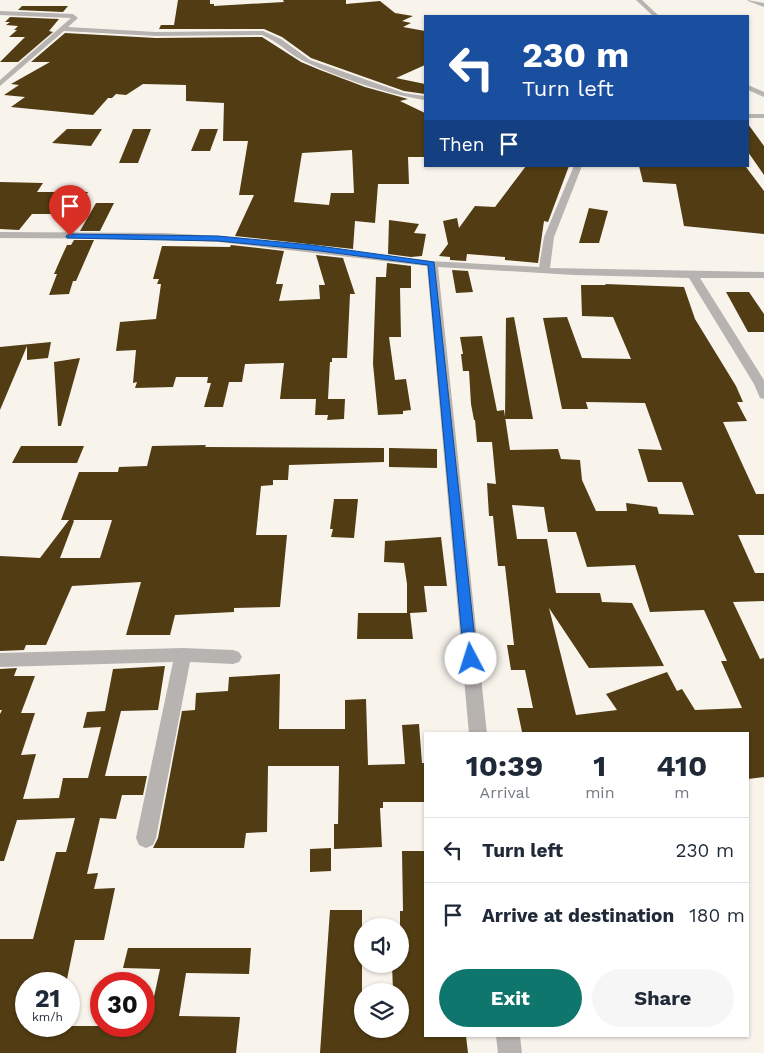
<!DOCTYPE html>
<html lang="en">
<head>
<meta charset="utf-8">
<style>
	body { margin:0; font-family:"Work Sans",sans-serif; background:#f6f6f7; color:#1f2937; height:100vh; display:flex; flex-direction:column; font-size:19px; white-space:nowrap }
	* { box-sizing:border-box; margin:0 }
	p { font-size:16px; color:#747a83 }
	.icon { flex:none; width:28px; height:28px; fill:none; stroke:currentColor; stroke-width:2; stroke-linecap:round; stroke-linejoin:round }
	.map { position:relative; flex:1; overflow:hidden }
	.drawer { position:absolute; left:424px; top:732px; width:325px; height:305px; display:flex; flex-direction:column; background:#fff; border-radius:0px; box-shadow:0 1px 4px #0004 }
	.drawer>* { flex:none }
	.top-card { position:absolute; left:424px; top:15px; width:325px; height:152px; border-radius:0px; box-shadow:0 1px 4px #0004; background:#1a4fa0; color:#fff; overflow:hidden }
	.fabs { position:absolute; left:354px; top:918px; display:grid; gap:10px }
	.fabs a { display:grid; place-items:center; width:55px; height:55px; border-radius:50%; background:#fff; box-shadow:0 1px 4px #0004; font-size:25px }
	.speed { position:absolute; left:15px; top:972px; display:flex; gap:10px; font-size:25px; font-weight:700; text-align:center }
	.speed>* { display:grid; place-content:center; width:65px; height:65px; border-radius:50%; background:#fff; box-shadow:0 1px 4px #0004; line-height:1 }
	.speed small { font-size:12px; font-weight:400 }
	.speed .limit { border:8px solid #d22; background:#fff; color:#111 }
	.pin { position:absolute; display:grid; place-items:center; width:42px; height:42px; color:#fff; margin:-51px -21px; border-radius:50% 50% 50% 0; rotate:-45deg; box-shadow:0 0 5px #0007 }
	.pin .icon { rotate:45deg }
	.me { position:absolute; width:55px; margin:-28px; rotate:355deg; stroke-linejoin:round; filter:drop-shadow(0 0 4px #0008) }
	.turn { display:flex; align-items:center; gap:18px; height:105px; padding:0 15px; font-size:22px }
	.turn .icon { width:65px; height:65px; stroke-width:2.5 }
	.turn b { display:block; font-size:35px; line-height:42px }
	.then { display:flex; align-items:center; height:48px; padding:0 15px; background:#0003; gap:10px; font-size:19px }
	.eta { display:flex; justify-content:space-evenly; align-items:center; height:85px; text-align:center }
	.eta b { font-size:30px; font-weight:700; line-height:35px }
	.action { display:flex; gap:10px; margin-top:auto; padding:10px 15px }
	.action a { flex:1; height:58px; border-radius:30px; background:#0f766e; color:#fff; font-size:20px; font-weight:700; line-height:58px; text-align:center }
	.action a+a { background:#f6f6f7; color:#1f2937 }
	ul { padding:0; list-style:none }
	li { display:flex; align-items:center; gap:15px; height:65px; padding:0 15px; border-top:1px solid #e0e1e3 }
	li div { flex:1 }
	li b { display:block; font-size:19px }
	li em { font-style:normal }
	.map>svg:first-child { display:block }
	.building { fill:#513c13; fill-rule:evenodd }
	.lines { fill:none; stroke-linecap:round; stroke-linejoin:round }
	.minor { fill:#b7b3b1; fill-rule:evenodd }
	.route { fill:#1a73e8; stroke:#114b97 }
</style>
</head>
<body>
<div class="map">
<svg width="764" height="1053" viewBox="0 0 764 1053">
	<rect width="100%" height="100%" fill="#f8f4ec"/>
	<g class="building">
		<path d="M 178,0 L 210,0 L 210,4 L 214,4 L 214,6 L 284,2 L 283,0 L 346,0 L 346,4 L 380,1 L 395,13 L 413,16 L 402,21 L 411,23 L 403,27 L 425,31 L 425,65 L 396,78 L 425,84 L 425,94 L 404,91 L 311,58 L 282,37 L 264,29 L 141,29 L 159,29 L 161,25 L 174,25 Z"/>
		<path d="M 22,6 L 68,6 L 63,12 L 18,10 Z"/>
		<path d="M 10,17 L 59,19 L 49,31 L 53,32 L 18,62 L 0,62 L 25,37 L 9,37 L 17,30 L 14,30 L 18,26 L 6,25 L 10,22 L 5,22 Z"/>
		<path d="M 65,33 L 156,38 L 262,37 L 301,62 L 320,70 L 365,87 L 408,99 L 400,101 L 425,113 L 425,157 L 408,157 L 409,184 L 378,184 L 375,223 L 355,221 L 353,249 L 235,236 L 254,195 L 239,195 L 248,141 L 223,141 L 224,103 L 186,101 L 186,85 L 143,84 L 126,95 L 116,94 L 112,98 L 108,98 L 93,115 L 11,107 L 25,97 L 4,95 L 19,85 L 11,84 L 50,62 L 31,62 ZM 352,150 L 354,193 L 331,193 L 329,205 L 294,202 L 302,153 Z"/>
		<path d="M 748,124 L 764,146 L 764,175 L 748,152 Z"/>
		<path d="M 67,129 L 102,129 L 91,146 L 52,143 Z"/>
		<path d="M 133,129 L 151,129 L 138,163 L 119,163 Z"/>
		<path d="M 200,129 L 218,129 L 210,151 L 191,151 Z"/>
		<path d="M 526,166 L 569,166 L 548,222 L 544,221 L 538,263 L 505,260 L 505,257 L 467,254 L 466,261 L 450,260 L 450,257 L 439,256 L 448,244 L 443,221 L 457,218 L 459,228 L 475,206 L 495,207 Z"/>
		<path d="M 639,166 L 746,167 L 764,191 L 764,234 L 684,226 L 676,184 L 643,182 Z"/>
		<path d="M 0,182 L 43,183 L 37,192 L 88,192 L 75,214 L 32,214 L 19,230 L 0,229 Z"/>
		<path d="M 96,203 L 114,203 L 100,231 L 80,231 Z"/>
		<path d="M 589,208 L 608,211 L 599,243 L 579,243 Z"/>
		<path d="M 389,220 L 419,224 L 414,233 L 426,234 L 422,256 L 411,257 L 388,254 Z"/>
		<path d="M 74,240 L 94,240 L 76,281 L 73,281 L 69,294 L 49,295 L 57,274 L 54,274 L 61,258 L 67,245 L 71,245 Z"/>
		<path d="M 231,245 L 284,251 L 276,284 L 283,284 L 279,301 L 320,299 L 319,285 L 325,285 L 316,255 L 343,258 L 355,294 L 350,294 L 347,358 L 332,358 L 332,362 L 330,362 L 328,399 L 280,399 L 284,363 L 245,364 L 242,382 L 229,382 L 223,407 L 204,407 L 211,383 L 207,383 L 208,377 L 176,377 L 173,387 L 135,388 L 137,382 L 133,383 L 136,350 L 116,351 L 120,322 L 156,319 L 161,284 L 157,284 L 159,279 L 153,279 L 162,246 L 230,247 Z"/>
		<path d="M 387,263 L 411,266 L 411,288 L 400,288 L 401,337 L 389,337 L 395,380 L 406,379 L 411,410 L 403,411 L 403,414 L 378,415 L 373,364 L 376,277 L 386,277 Z"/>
		<path d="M 452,270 L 468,271 L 473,292 L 456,293 Z"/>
		<path d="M 605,284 L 684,287 L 695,319 L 736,386 L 743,402 L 737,402 L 747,421 L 723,422 L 756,494 L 764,494 L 764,535 L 738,535 L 755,573 L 764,573 L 764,601 L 733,602 L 760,659 L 764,658 L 764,777 L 748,779 L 748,734 L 522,732 L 517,708 L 533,708 L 525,670 L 511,670 L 507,645 L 514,645 L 505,566 L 498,566 L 493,516 L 489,516 L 487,483 L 496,484 L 492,442 L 477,442 L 475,420 L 474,420 L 471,404 L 469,371 L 463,371 L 461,354 L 463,354 L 460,337 L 482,336 L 497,411 L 504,410 L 510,450 L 558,449 L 561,459 L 580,460 L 582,480 L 596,511 L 627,511 L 626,503 L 657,507 L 659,514 L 694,515 L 682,482 L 648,482 L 638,449 L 662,450 L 645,403 L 586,402 L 588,409 L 562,409 L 543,318 L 567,317 L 582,358 L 631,359 L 613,317 L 582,316 L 581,285 L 606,285 ZM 512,505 L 544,507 L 548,532 L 576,532 L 587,567 L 635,565 L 650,612 L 704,610 L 727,661 L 721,661 L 742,708 L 695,710 L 682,689 L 677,691 L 667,672 L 606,694 L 617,710 L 576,715 L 549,608 L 589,668 L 664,666 L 632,603 L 602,602 L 600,593 L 556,593 L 547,539 L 517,539 Z"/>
		<path d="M 726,292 L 749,292 L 764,314 L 764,332 L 748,332 Z"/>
		<path d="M 514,317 L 533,419 L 505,419 L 506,318 Z"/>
		<path d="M 51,342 L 48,358 L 27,360 L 27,346 L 0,410 L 0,347 Z"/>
		<path d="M 80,358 L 61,426 L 58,426 L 54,362 Z"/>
		<path d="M 316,399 L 345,399 L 344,419 L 327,420 L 328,415 L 315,415 Z"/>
		<path d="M 206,445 L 205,447 L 384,448 L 384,462 L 289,465 L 288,480 L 273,480 L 273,485 L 261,486 L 256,535 L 287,535 L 280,607 L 234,608 L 234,612 L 175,615 L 170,635 L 126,635 L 141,582 L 72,586 L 46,645 L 26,645 L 24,650 L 0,651 L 0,556 L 40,558 L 69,520 L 61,520 L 79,472 L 118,472 L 119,467 L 147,466 L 152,446 ZM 73,520 L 112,520 L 100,558 L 60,558 L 74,521 Z"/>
		<path d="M 21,446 L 84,446 L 77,463 L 12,463 Z"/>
		<path d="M 389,448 L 437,449 L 437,468 L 389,467 Z"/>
		<path d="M 334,499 L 358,499 L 354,538 L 331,537 L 333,529 L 330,529 Z"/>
		<path d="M 441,537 L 447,586 L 424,586 L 427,612 L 410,613 L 413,639 L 357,639 L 358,613 L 407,613 L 407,584 L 404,563 L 384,562 L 385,541 Z"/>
		<path d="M 165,666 L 158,710 L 121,711 L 105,776 L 147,776 L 143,795 L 122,795 L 116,819 L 100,818 L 87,874 L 98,873 L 94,889 L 115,888 L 104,940 L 75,940 L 66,984 L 26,984 L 26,1026 L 144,1026 L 144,1015 L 150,1015 L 160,969 L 123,968 L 128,948 L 251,948 L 249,974 L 186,973 L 179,1016 L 240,1017 L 236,1053 L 0,1053 L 0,939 L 33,939 L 56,852 L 66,852 L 75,818 L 17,820 L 4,861 L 0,861 L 0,714 L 2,710 L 0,710 L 0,669 L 17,668 L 14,676 L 35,676 L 21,713 L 35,713 L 21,755 L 36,754 L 23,799 L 59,798 L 63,778 L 88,778 L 101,727 L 83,728 L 87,712 L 105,711 L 113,669 Z"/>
		<path d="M 280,674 L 279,729 L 345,729 L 345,700 L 366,699 L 368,765 L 405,764 L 402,725 L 419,724 L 422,763 L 425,763 L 425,802 L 383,802 L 383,808 L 380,808 L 382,847 L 334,849 L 334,824 L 338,824 L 339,766 L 268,766 L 267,832 L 246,833 L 244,848 L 153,848 L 158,838 L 182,711 L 195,710 L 196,693 L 228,691 L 229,677 Z"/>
		<path d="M 331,848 L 331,871 L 310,872 L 310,849 Z"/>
		<path d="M 402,851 L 425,851 L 425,1036 L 466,1036 L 468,1053 L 320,1053 L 330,910 L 362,910 L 362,1029 L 400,1029 L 400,991 L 393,991 L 392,964 L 400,964 L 400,911 L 403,911 Z"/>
	</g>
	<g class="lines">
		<g class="minor">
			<path d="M 636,0 L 642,0 L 659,16 L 653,16 Z"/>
			<path d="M 747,0 L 764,3 L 764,7 L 748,1 Z"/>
			<path d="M 0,11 L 73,14 L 78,18 L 68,27 L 156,32 L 263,31 L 281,39 L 310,60 L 404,93 L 425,96 L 425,100 C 390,95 340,78 308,63 C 291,56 279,42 262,35 L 156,36 L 64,31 L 0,86 L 0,80 L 71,18 L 0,15 Z"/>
			<path d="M 748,85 L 764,92 L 764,97 L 748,90 Z"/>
			<rect x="748" y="114" width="16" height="4"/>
			<path d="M 574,166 L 582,166 L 554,237 L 550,268 L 764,272 L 764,278 L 700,278 L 764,380 L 764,399 L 760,398 L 754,384 L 689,278 L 574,275 L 438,267 L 487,734 L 469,734 L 427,266 L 219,242 L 164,239 L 0,238 L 0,232 L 164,233 L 219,236 L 430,261 L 539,267 L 544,237 Z"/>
			<path d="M 183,648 L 233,650 L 239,652 L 242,657 L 239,662 L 233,664 L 190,662 L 156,838 L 153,845 L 146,848 L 139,845 L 136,838 L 173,662 L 0,667 L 0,653 Z"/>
			<path d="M 496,1036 L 520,1036 L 522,1053 L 498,1053 Z"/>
		</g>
	</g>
	<path class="route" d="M 70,234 L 218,236 L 312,245 L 434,262 L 477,659 L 475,662 L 471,664 L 466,662 L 464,659 L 428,265 L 312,250 L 218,241 L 67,238 L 66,236 Z"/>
</svg>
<div class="fabs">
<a><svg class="icon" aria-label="sound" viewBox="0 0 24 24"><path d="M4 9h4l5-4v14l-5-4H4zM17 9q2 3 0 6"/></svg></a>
<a><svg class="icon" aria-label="layers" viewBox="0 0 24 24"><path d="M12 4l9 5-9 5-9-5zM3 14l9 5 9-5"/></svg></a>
</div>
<div class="speed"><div>21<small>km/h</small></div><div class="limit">30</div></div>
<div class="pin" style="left:70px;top:236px;background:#d93025"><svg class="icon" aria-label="arrive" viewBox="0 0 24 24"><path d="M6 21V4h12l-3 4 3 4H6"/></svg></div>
<svg class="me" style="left:471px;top:659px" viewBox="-20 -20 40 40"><circle r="19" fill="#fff"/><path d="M0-13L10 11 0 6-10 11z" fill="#1a73e8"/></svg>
<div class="top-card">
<div class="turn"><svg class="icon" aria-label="left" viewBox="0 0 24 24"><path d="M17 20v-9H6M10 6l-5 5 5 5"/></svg><div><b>230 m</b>Turn left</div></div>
<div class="then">Then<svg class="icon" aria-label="arrive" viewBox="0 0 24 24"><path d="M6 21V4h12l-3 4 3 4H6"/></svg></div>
</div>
<section class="drawer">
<div class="eta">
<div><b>10:39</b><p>Arrival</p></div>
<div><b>1</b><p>min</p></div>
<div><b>410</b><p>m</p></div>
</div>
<ul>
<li><svg class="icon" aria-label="left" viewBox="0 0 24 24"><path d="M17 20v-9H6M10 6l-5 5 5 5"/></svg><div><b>Turn left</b></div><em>230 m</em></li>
<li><svg class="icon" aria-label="arrive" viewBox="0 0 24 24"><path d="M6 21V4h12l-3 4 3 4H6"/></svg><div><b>Arrive at destination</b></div><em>180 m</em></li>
</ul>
<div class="action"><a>Exit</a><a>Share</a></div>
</section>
</div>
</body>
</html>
